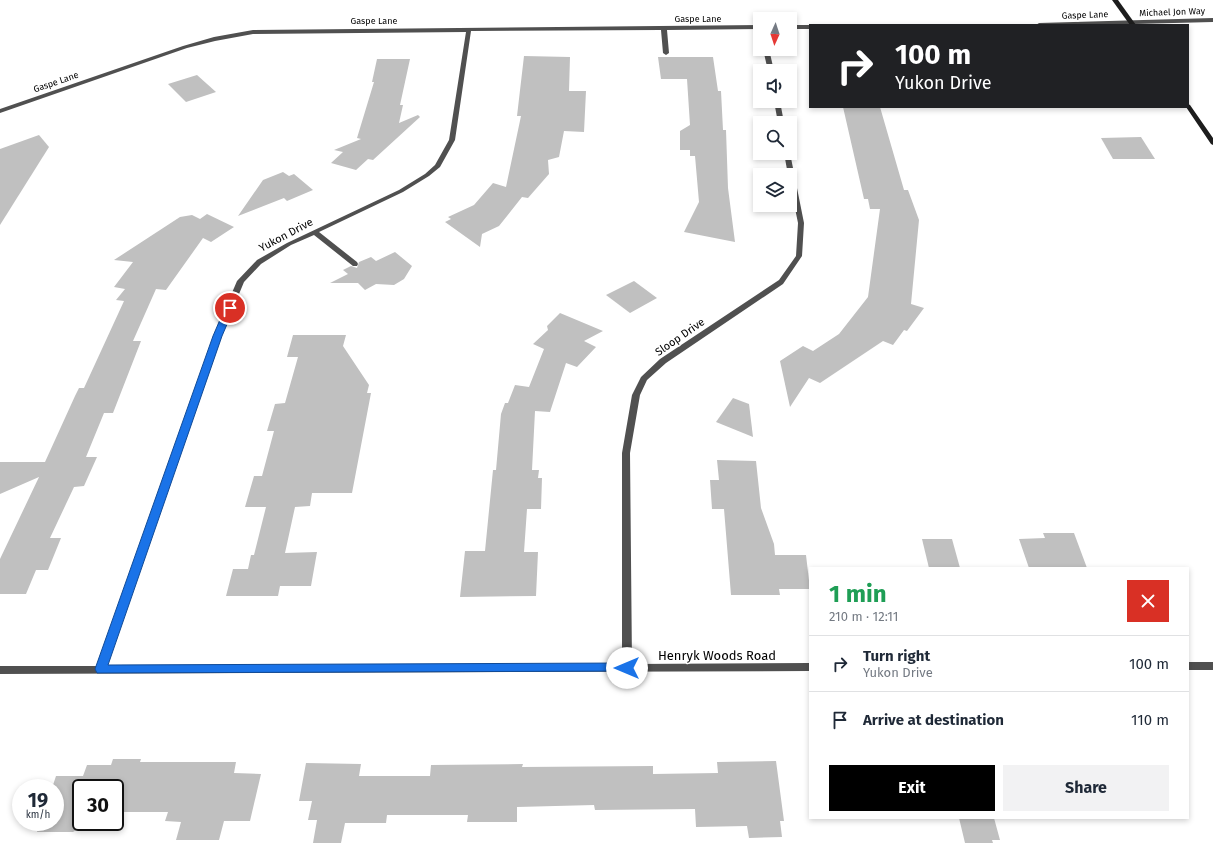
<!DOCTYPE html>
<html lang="en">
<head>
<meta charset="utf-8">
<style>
	body { margin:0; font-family:"Fira Sans",sans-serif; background:#f2f2f3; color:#1f2937; height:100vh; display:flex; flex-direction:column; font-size:15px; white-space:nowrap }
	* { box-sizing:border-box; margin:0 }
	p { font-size:13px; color:#747a83 }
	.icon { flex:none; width:22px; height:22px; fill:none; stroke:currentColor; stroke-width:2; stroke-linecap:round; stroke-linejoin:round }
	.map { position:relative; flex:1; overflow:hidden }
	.side { position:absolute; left:809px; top:567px; width:380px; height:252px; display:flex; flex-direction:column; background:#fff; border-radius:0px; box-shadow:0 2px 6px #0003 }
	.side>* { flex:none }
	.hud { position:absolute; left:809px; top:24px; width:380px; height:84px; border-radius:0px; box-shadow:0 2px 6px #0003; background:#202124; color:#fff; overflow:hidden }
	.needle { width:26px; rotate:183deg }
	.buttons { position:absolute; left:753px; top:12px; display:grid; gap:8px }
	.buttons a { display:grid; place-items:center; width:44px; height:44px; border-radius:0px; background:#fff; box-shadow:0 2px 6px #0003; font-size:20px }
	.speed { position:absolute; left:12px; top:779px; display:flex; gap:8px; font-size:20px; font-weight:700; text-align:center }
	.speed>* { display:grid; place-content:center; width:52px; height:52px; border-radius:50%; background:#fff; box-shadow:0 2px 6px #0003; line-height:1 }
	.speed small { font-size:10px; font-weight:400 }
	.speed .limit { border:2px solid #111; border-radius:6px; background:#fff; color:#111 }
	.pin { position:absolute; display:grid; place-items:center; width:34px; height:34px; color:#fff; margin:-17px; border:2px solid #fff; border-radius:50%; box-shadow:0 1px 4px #0007 }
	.me { position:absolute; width:44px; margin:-22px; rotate:270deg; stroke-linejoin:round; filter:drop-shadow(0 0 3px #0008) }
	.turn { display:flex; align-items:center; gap:14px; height:84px; padding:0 20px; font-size:18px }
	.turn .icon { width:52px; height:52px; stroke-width:2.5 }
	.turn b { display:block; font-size:28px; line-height:34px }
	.round { display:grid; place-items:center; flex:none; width:42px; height:42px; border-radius:0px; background:#f2f2f3 }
	.summary { display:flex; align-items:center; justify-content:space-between; height:68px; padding:0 20px }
	h1 { font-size:24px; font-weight:700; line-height:30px; color:#1e9e55 }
	.action { display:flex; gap:8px; margin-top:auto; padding:8px 20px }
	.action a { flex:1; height:46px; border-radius:0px; background:#000; color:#fff; font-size:16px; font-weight:700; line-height:46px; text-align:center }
	.action a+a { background:#f2f2f3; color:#1f2937 }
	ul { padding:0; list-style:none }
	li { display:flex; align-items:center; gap:12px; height:56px; padding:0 20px; border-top:1px solid #e0e1e3 }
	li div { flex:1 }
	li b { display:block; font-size:15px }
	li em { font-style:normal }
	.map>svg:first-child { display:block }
	.building { fill:#c0c0c0 }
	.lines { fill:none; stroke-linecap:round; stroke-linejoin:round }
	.street { fill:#505050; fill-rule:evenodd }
	.secondary { fill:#1d1d1d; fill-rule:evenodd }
	.route { fill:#1a73e8; stroke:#114b97 }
	.labels { text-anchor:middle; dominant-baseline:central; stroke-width:3; stroke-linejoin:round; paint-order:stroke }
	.far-street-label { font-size:9px; fill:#000; stroke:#fff }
	.street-label { font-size:11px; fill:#000; stroke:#fff }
	.near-street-label { font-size:13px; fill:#000; stroke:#fff }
</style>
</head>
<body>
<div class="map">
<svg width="1213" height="843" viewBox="0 0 1213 843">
	<rect width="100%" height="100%" fill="#fff"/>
	<g class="building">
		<path d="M 524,56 L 570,57 L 569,91 L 586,91 L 584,132 L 564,131 L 559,157 L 548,160 L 549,174 L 528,198 L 522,197 L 499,226 L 482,234 L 480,247 L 445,222 L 451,219 L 448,217 L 474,205 L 493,183 L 506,187 L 521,116 L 517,116 Z"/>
		<path d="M 658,57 L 713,57 L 718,91 L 721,91 L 723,130 L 726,130 L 728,188 L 735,242 L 684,232 L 699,202 L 695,156 L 690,156 L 690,150 L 680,150 L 680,131 L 690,125 L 687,79 L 661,79 Z"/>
		<path d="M 377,59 L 410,59 L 400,105 L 403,105 L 399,123 L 418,115 L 420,117 L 373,160 L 368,159 L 356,170 L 331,163 L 343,152 L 334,150 L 361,139 L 357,138 L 374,82 L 372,82 Z"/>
		<path d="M 197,75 L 216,92 L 186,102 L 168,84 Z"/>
		<path d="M 843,107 L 880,107 L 904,190 L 908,190 L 919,220 L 911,304 L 924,308 L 907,331 L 904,330 L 893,345 L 883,341 L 820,383 L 809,378 L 790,407 L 780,361 L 803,346 L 813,351 L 839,334 L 868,297 L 880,209 L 870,209 L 868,199 L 864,199 Z"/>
		<path d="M 39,135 L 49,147 L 0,225 L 0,149 Z"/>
		<path d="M 1141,137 L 1155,159 L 1113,159 L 1101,138 Z"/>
		<path d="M 283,172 L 289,176 L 294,174 L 313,190 L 287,201 L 284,198 L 238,216 L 263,180 Z"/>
		<path d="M 207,214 L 234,227 L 211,242 L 203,238 L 166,290 L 156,289 L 133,341 L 141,341 L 113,413 L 104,413 L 86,457 L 97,457 L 84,486 L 74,487 L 50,538 L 61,538 L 48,570 L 36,570 L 26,594 L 0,594 L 0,559 L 39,477 L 0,494 L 0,462 L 45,462 L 75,396 L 79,388 L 84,388 L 124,301 L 116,300 L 125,289 L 114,287 L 133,262 L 114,260 L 180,217 L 192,215 L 200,219 Z"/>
		<path d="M 395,252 L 412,266 L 404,279 L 394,285 L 376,284 L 365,290 L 358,283 L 330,283 L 348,274 L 343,270 L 351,266 L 357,268 L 359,262 L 371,257 L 376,261 Z"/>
		<path d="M 634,281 L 657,298 L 630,313 L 606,295 Z"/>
		<path d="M 560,313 L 603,331 L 584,341 L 596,347 L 577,367 L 566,363 L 550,412 L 535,411 L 532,470 L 539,470 L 538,478 L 542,478 L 541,509 L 527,509 L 524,552 L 538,552 L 536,596 L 460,597 L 465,551 L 485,551 L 493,470 L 496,470 L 501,414 L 505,403 L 508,403 L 515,385 L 529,387 L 544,349 L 533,344 L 548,330 L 547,326 Z"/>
		<path d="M 293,335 L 346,335 L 343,346 L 369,385 L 367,393 L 371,393 L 352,493 L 312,493 L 310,506 L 295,507 L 285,553 L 317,552 L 311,586 L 280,586 L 278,596 L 226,596 L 233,569 L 248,569 L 251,555 L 254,555 L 266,507 L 245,507 L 254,476 L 262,476 L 274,431 L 267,431 L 275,404 L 285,403 L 298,357 L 287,357 Z"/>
		<path d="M 733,398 L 749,404 L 753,437 L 716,422 Z"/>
		<path d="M 717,460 L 756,461 L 761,508 L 774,544 L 775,555 L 806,555 L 810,589 L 779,589 L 780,595 L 731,595 L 724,509 L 712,509 L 710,480 L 719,480 Z"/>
		<path d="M 1043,533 L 1074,533 L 1087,568 L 1029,568 L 1019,539 L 1045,538 Z"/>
		<path d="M 922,539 L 952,539 L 960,568 L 929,568 Z"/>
		<path d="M 113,759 L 141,759 L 140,762 L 236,762 L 234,773 L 261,774 L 250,821 L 224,821 L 219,840 L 176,840 L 181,822 L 165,821 L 168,812 L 115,812 L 115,788 L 81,788 L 81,822 L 88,822 L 87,824 L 73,832 L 37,832 L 40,822 L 55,822 L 55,788 L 52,788 L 56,776 L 83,776 L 87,765 L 111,765 Z"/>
		<path d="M 776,761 L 784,821 L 780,821 L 782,837 L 749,838 L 747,826 L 696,827 L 695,809 L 595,810 L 594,805 L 517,807 L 517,822 L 467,822 L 468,815 L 387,815 L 386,823 L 345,823 L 341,843 L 313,843 L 317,820 L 308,820 L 312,801 L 299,801 L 306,763 L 361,764 L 359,776 L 430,776 L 431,765 L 523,764 L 522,767 L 653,766 L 653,774 L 718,773 L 717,762 Z"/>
		<path d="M 959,818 L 994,818 L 1000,840 L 992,840 L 993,843 L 965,843 Z"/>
	</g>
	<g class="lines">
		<g class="street">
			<path d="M 1213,18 L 1213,22 L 1095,25 L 1036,25 L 1039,23 Z"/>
			<path d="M 760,25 L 760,29 L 667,30 L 669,53 L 666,55 L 663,53 L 661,30 L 471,31 L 455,140 L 440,167 L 429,176 L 403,192 L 319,232 L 357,262 L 358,264 L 357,266 L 353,266 L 314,235 L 291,245 L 261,264 L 244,282 L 222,335 L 107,665 L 622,664 L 622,453 L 632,395 L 641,377 L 660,359 L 779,280 L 796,256 L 798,223 L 790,184 L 790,175 L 788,175 L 784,153 L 790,153 L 804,223 L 802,256 L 783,284 L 666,363 L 647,380 L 640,395 L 630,453 L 632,664 L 810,663 L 810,671 L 0,674 L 0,666 L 97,666 L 214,335 L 237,281 L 257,260 L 287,243 L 399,190 L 425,174 L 435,165 L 449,140 L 466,32 L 253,34 L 215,41 L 187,48 L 0,113 L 0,109 L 183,46 L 214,37 L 253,30 Z"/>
			<rect x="790" y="25" width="20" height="4"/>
			<path d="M 763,49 L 769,49 L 774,71 L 768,71 Z"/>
			<path d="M 774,101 L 780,101 L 784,123 L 778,123 Z"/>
			<rect x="1188" y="662" width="25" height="8"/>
		</g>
		<g class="secondary">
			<path d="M 1112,0 L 1118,0 L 1136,25 L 1130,25 Z"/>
			<path d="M 1188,104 L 1190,105 L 1213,138 L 1213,145 L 1211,144 L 1186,107 L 1188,107 Z"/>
		</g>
	</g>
	<path class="route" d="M 230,306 L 234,308 L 222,336 L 108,665 L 627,663 L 631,665 L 633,668 L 631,671 L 97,673 L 95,669 L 213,336 L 225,308 Z"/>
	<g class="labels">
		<g class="far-street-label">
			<text transform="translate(1172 12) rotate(-2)">Michael Jon Way</text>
			<text transform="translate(1085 15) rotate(-2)">Gaspe Lane</text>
			<text x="698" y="19">Gaspe Lane</text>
			<text x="374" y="21">Gaspe Lane</text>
			<text transform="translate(56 82) rotate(-19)">Gaspe Lane</text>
		</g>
		<g class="street-label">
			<text transform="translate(286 235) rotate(-28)">Yukon Drive</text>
			<text transform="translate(680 337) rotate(-35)">Sloop Drive</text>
		</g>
		<g class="near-street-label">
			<text x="717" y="655">Henryk Woods Road</text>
		</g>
	</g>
</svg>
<div class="buttons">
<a><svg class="needle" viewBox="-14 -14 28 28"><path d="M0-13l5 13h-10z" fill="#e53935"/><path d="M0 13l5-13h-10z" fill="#747a83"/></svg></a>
<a><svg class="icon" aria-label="sound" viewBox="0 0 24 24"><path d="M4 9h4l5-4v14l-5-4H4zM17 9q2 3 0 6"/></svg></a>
<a><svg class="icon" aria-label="search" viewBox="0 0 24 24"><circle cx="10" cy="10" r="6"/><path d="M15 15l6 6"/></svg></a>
<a><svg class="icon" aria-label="layers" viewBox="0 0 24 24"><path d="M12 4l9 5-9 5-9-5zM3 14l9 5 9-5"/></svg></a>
</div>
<div class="speed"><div>19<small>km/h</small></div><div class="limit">30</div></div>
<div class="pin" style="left:230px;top:308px;background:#d93025"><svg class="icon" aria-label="arrive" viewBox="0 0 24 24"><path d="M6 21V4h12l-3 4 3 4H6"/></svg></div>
<svg class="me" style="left:627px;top:668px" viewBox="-20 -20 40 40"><circle r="19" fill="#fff"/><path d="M0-13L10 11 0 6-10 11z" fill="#1a73e8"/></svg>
<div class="hud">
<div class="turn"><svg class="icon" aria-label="right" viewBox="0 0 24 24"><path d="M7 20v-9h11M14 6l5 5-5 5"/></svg><div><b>100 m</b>Yukon Drive</div></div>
</div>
<section class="side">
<div class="summary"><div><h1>1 min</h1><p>210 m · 12:11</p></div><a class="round" style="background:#d93025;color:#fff"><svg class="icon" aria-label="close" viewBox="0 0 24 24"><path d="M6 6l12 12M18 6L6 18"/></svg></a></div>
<ul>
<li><svg class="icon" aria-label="right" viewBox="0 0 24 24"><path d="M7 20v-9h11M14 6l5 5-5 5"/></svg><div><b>Turn right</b><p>Yukon Drive</p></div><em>100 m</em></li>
<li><svg class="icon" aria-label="arrive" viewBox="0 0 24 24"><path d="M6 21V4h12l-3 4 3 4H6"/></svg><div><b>Arrive at destination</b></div><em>110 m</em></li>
</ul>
<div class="action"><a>Exit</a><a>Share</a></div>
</section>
</div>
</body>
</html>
